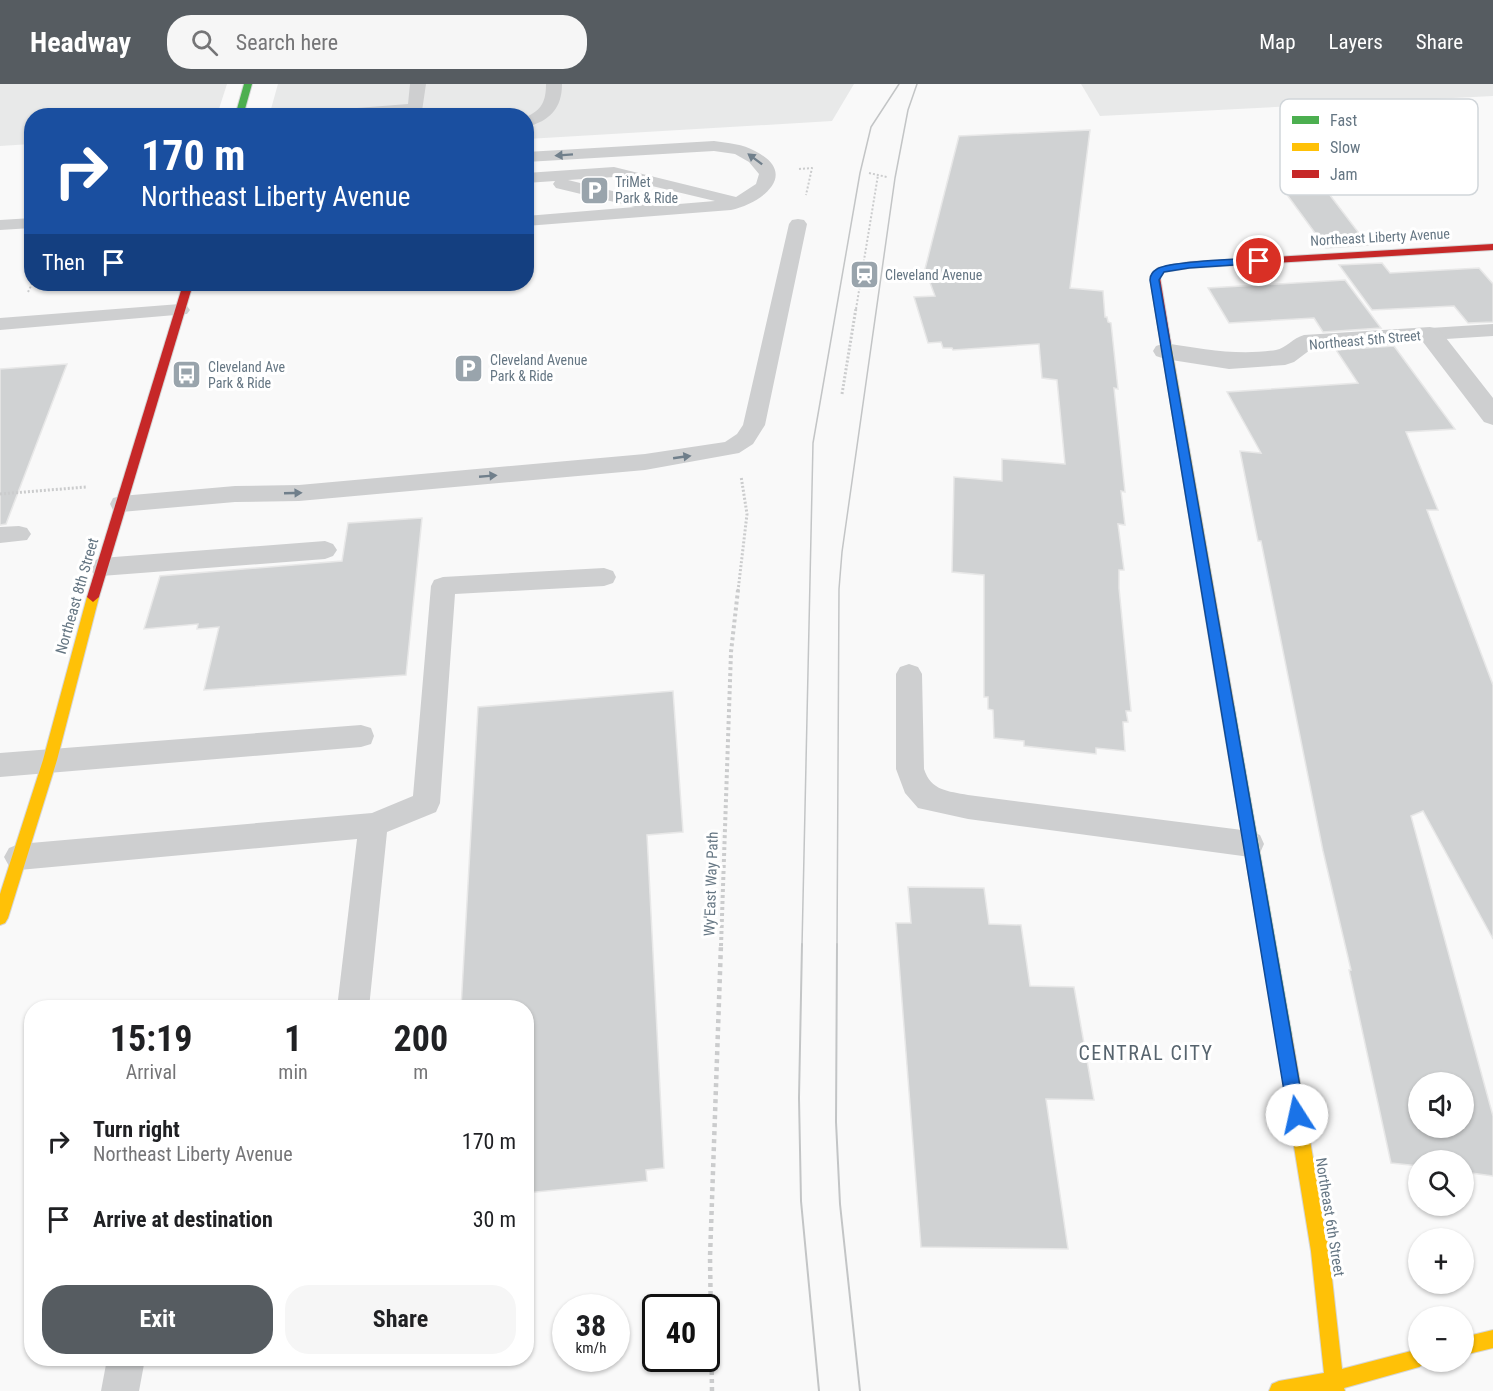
<!DOCTYPE html>
<html lang="en">
<head>
<meta charset="utf-8">
<style>
	body { margin:0; font-family:"Roboto Condensed",sans-serif; background:#f6f6f6; color:#202124; height:100vh; display:flex; flex-direction:column; font-size:22px; white-space:nowrap }
	* { box-sizing:border-box; margin:0 }
	p { font-size:20px; color:#757577 }
	.icon { flex:none; width:33px; height:33px; fill:none; stroke:currentColor; stroke-width:2; stroke-linecap:round; stroke-linejoin:round }
	.map { position:relative; flex:1; overflow:hidden }
	.details { position:absolute; left:24px; top:916px; width:510px; height:366px; display:flex; flex-direction:column; background:#fff; border-radius:24px; box-shadow:0 2px 4px #0004 }
	.details>* { flex:none }
	.guide { position:absolute; left:24px; top:24px; width:510px; height:183px; border-radius:24px; box-shadow:0 2px 4px #0004; background:#1a4fa0; color:#fff; overflow:hidden }
	.tools { position:absolute; left:1408px; top:988px; display:grid; gap:12px }
	.tools a { display:grid; place-items:center; width:66px; height:66px; border-radius:50%; background:#fff; box-shadow:0 2px 4px #0004; font-size:30px }
	.speed { position:absolute; left:552px; top:1210px; display:flex; gap:12px; font-size:30px; font-weight:700; text-align:center }
	.speed>* { display:grid; place-content:center; width:78px; height:78px; border-radius:50%; background:#fff; box-shadow:0 2px 4px #0004; line-height:1 }
	.speed small { font-size:15px; font-weight:400 }
	.speed .limit { border:3px solid #111; border-radius:9px; background:#fff; color:#111 }
	.pin { position:absolute; display:grid; place-items:center; width:51px; height:51px; color:#fff; margin:-26px; border:3px solid #fff; border-radius:50%; box-shadow:0 2px 6px #0007 }
	.me { position:absolute; width:66px; margin:-33px; rotate:350deg; stroke-linejoin:round; filter:drop-shadow(0 0 4px #0008) }
	.turn { display:flex; align-items:center; gap:21px; height:126px; padding:0 18px; font-size:27px }
	.turn .icon { width:78px; height:78px; stroke-width:2.5 }
	.turn b { display:block; font-size:42px; line-height:51px }
	.then { display:flex; align-items:center; height:57px; padding:0 18px; background:#0003; gap:12px; font-size:22px }
	.eta { display:flex; justify-content:space-evenly; align-items:center; height:102px; text-align:center }
	.eta b { font-size:36px; font-weight:700; line-height:42px }
	.primary-button { display:flex; gap:12px; margin-top:auto; padding:12px 18px }
	.primary-button a { flex:1; height:69px; border-radius:24px; background:#565c61; color:#fff; font-size:24px; font-weight:700; line-height:69px; text-align:center }
	.primary-button a+a { background:#f6f6f6; color:#202124 }
	ul { padding:0; list-style:none }
	li { display:flex; align-items:center; gap:18px; height:78px; padding:0 18px }
	li div { flex:1 }
	li b { display:block; font-size:22px }
	li em { font-style:normal }
	header { display:flex; align-items:center; gap:36px; box-sizing:border-box; height:84px; padding:0 30px; background:#565c61; color:#fff }
	header strong { font-size:28px }
	nav { display:flex; gap:33px; margin-inline-start:auto; font-size:21px }
	.search { width:420px; height:54px; background:#f6f6f6; display:flex; align-items:center; gap:15px; box-sizing:border-box; padding:0 21px; border-radius:24px; color:#757577; font-size:22px }
	.map>svg:first-child { display:block }
	.built { fill:#e8e9e9 }
	.building { fill:#d0d2d3; stroke:#e8e8e8; stroke-width:1.5; fill-rule:evenodd }
	.lines { fill:none; stroke-linecap:round; stroke-linejoin:round }
	.fast-casing { stroke:#d5d6d7; stroke-width:2 }
	.slow-casing { stroke:#d5d6d7; stroke-width:2 }
	.jam-casing { stroke:#d5d6d7; stroke-width:2 }
	.path-far3 { stroke:#cbcccd; stroke-width:2; stroke-dasharray:2 2; stroke-linecap:butt }
	.path-far2 { stroke:#cbcccd; stroke-width:3; stroke-dasharray:2 2; stroke-linecap:butt }
	.path-far1 { stroke:#cbcccd; stroke-width:4; stroke-dasharray:3 3; stroke-linecap:butt }
	.path { stroke:#cbcccd; stroke-width:4.5; stroke-dasharray:4 4; stroke-linecap:butt }
	.lane { fill:#cecfd0; fill-rule:evenodd }
	.street { fill:#cecfd0; fill-rule:evenodd }
	.fast { fill:#4caf50; fill-rule:evenodd }
	.slow { fill:#ffc107; fill-rule:evenodd }
	.jam { fill:#c62828; fill-rule:evenodd }
	.tram-far1 { stroke:#c3c5c6; stroke-width:1.5 }
	.tram { stroke:#c3c5c6; stroke-width:2 }
	.oneway { fill:#707f8b }
	.route { fill:#1a73e8; stroke:#114b97; stroke-width:1.5 }
	.labels { text-anchor:middle; dominant-baseline:central; stroke-width:6; stroke-linejoin:round; paint-order:stroke }
	.far-poi-label { font-size:14px; fill:#657683; stroke:#fff; text-anchor:start }
	.far-street-label { font-size:14px; fill:#657683; stroke:#fff }
	.street-label { font-size:15px; fill:#657683; stroke:#fff }
	.near-neighbourhood-label { font-size:20px; letter-spacing:1.5px; fill:#57646e; stroke:#fff }
	.key { fill:#fff; stroke:#d1d6da; stroke-width:1.5 }
	.key-label { font-size:16px; fill:#657683 }
</style>
</head>
<body>
<header>
<strong>Headway</strong>
<div class="search"><svg class="icon" aria-label="search" viewBox="0 0 24 24"><circle cx="10" cy="10" r="6"/><path d="M15 15l6 6"/></svg>Search here</div>
<nav><a>Map</a><a>Layers</a><a>Share</a></nav>
</header>
<div class="map">
<svg width="1493" height="1307" viewBox="0 0 1493 1307">
	<rect width="100%" height="100%" fill="#f9f9f9"/>
	<g class="built">
		<path d="M 0,0 L 227,0 L 217,31 L 32,32 L 31,60 L 0,62 Z"/>
		<path d="M 278,0 L 854,0 L 832,37 L 527,55 L 526,32 L 269,32 Z"/>
		<path d="M 1081,0 L 1493,0 L 1493,12 L 1100,32 Z"/>
	</g>
	<g class="building">
		<path d="M 1090,46 L 1070,204 L 1103,207 L 1105,233 L 1107,233 L 1108,238 L 1111,239 L 1118,305 L 1114,304 L 1125,408 L 1121,407 L 1125,441 L 1118,440 L 1124,486 L 1119,486 L 1119,504 L 1131,627 L 1126,627 L 1128,638 L 1123,638 L 1125,667 L 1096,664 L 1096,670 L 1024,662 L 1024,657 L 994,654 L 993,626 L 988,625 L 988,613 L 984,613 L 984,491 L 952,488 L 954,393 L 1002,397 L 1002,375 L 1065,380 L 1057,296 L 1042,294 L 1039,260 L 953,266 L 952,264 L 943,264 L 941,258 L 928,259 L 914,213 L 935,212 L 925,185 L 959,52 Z"/>
		<path d="M 1326,106 L 1368,161 L 1326,164 L 1285,108 Z"/>
		<path d="M 1382,179 L 1390,189 L 1479,184 L 1493,200 L 1493,238 L 1468,239 L 1454,222 L 1372,226 L 1339,181 Z"/>
		<path d="M 1345,196 L 1381,244 L 1323,248 L 1314,234 L 1229,239 L 1208,204 Z"/>
		<path d="M 1394,262 L 1455,345 L 1406,348 L 1438,426 L 1427,426 L 1493,601 L 1493,855 L 1423,727 L 1411,732 L 1493,1032 L 1493,1092 L 1464,1088 L 1464,1077 L 1419,1077 L 1419,1082 L 1391,1079 L 1349,886 L 1351,886 L 1323,767 L 1261,457 L 1258,457 L 1240,367 L 1261,369 L 1227,308 L 1358,299 L 1336,266 ZM 1419,999 L 1464,999 L 1464,1044 L 1419,1044 Z"/>
		<path d="M 67,280 L 6,440 L 0,441 L 0,285 Z"/>
		<path d="M 422,434 L 406,591 L 204,606 L 219,543 L 197,545 L 198,540 L 144,545 L 160,492 L 342,477 L 348,439 Z"/>
		<path d="M 673,607 L 683,748 L 647,751 L 664,1084 L 646,1086 L 647,1097 L 526,1109 L 526,924 L 461,924 L 478,623 Z"/>
		<path d="M 908,803 L 984,804 L 989,840 L 1021,841 L 1030,902 L 1074,903 L 1094,1016 L 1046,1015 L 1068,1165 L 921,1163 L 896,839 L 911,839 Z"/>
	</g>
	<g class="lines">
		<defs>
			<g id="fast">
				<path d="M 244,0 L 252,0 L 243,32 L 235,32 Z"/>
				<path d="M 1227,616 L 1232,617 L 1234,621 L 1292,952 L 1290,958 L 1284,960 L 1278,958 L 1276,952 L 1220,621 L 1222,617 Z"/>
			</g>
			<g id="slow">
				<path d="M 1166,257 L 1171,260 L 1234,621 L 1232,625 L 1222,625 L 1220,621 L 1161,260 Z"/>
				<path d="M 93,508 L 99,513 L 57,676 L 8,834 L 5,839 L 0,841 L 0,810 L 43,676 L 87,513 Z"/>
				<path d="M 1284,944 L 1290,946 L 1292,952 L 1329,1167 L 1342,1285 L 1419,1265 L 1419,1278 L 1427,1278 L 1419,1283 L 1344,1304 L 1345,1307 L 1269,1307 L 1272,1300 L 1279,1297 L 1324,1289 L 1311,1167 L 1276,952 L 1278,946 Z"/>
				<path d="M 1493,1246 L 1493,1264 L 1464,1271 L 1464,1253 Z"/>
			</g>
			<g id="jam">
				<path d="M 1493,160 L 1493,166 L 1189,184 L 1164,188 L 1160,193 L 1171,260 L 1166,263 L 1161,260 L 1150,193 L 1158,184 L 1189,178 Z"/>
				<path d="M 183,200 L 193,200 L 99,513 L 93,518 L 87,513 Z"/>
			</g>
		</defs>
		<use href="#fast" class="fast-casing"/>
		<use href="#slow" class="slow-casing"/>
		<use href="#jam" class="jam-casing"/>
		<g class="path-far3">
			<path d="M 799,85 L 812,84 L 806,111"/>
			<path d="M 869,89 L 887,93"/>
			<path d="M 28,208 L 32,200"/>
			<path d="M 856,225 L 878,91"/>
		</g>
		<g class="path-far2">
			<path d="M 842,310 L 856,224"/>
			<path d="M 0,410 L 86,403"/>
			<path d="M 738,507 L 747,430 L 741,392"/>
		</g>
		<path class="path-far1" d="M 721,862 L 731,568 L 738,506"/>
		<path class="path" d="M 712,1307 L 710,1173 L 721,860"/>
		<g class="lane">
			<path d="M 410,0 L 426,0 L 422,27 L 383,32 L 311,32 L 319,27 L 408,20 Z"/>
			<path d="M 546,0 L 562,0 C 562,24 550,37 526,43 L 526,33 C 542,26 546,17 546,0 Z"/>
			<path d="M 714,57 C 728,59 743,60 755,67 C 800,90 762,119 731,126 L 526,142 L 526,132 L 635,123 L 556,104 L 553,100 L 555,97 L 526,99 L 526,89 L 614,83 L 736,113 L 756,100 L 759,90 L 749,78 L 735,70 L 714,67 L 526,78 L 526,68 ZM 614,93 L 715,117 L 655,122 L 653,117 L 568,96 Z"/>
			<path d="M 32,134 L 32,144 L 0,146 L 0,136 Z"/>
			<path d="M 798,135 L 804,136 L 807,140 L 765,341 L 753,360 L 739,369 L 645,386 L 299,417 L 235,418 L 121,428 L 113,426 L 110,420 L 113,414 L 121,412 L 235,402 L 299,401 L 645,370 L 725,358 L 737,350 L 743,341 L 789,140 L 792,136 Z"/>
			<path d="M 180,220 L 187,222 L 190,226 L 187,230 L 0,246 L 0,234 Z"/>
			<path d="M 1493,240 L 1493,252 L 1430,256 L 1423,254 L 1420,250 L 1423,246 L 1430,244 Z"/>
			<path d="M 19,442 L 27,444 L 31,450 L 27,456 L 0,459 L 0,443 Z"/>
			<path d="M 325,457 L 333,460 L 337,466 L 333,472 L 325,475 L 101,492 L 93,489 L 89,483 L 93,477 L 101,474 Z"/>
			<path d="M 604,484 L 613,487 L 616,493 L 613,499 L 604,502 L 455,510 L 440,719 L 436,728 L 387,748 L 369,924 L 337,924 L 357,755 L 19,786 L 9,782 L 4,773 L 9,764 L 19,760 L 372,729 L 413,712 L 431,502 L 434,496 L 443,493 Z"/>
			<path d="M 909,580 L 918,583 L 922,590 L 924,685 C 931,707 948,707 968,711 L 1250,747 L 1260,751 L 1264,760 L 1260,769 L 1250,773 L 968,735 L 918,724 L 905,709 L 896,685 L 896,590 L 900,583 Z"/>
			<path d="M 361,641 L 371,644 L 374,652 L 371,660 L 361,663 L 0,693 L 0,669 Z"/>
			<path d="M 107,1275 L 145,1275 L 139,1307 L 101,1307 Z"/>
		</g>
		<path class="street" d="M 1430,243 L 1439,245 L 1493,314 L 1493,341 L 1484,338 L 1423,258 L 1310,266 L 1294,278 L 1285,281 L 1229,285 L 1165,275 L 1156,272 L 1153,267 L 1156,262 L 1165,259 C 1202,265 1238,272 1276,266 C 1286,264 1293,254 1304,251 Z"/>
		<use href="#fast" class="fast"/>
		<use href="#slow" class="slow"/>
		<use href="#jam" class="jam"/>
		<g class="tram-far1">
			<path d="M 802,862 L 813,359 L 860,89 L 871,43 L 899,0"/>
			<path d="M 837,862 L 839,505 L 842,468 L 895,94 L 908,26 L 917,0"/>
		</g>
		<g class="tram">
			<path d="M 802,860 L 799,1014 L 801,1117 L 819,1307"/>
			<path d="M 837,860 L 836,1038 L 840,1120 L 860,1307"/>
		</g>
	</g>
	<defs><path id="oneway-solid" d="M-6-.8H1V-3.2L6.5 0L1 3.2V.8H-6Z" transform="scale(1.5)"/></defs>
	<g class="oneway">
		<use href="#oneway-solid" transform="translate(564 71) rotate(176)"/>
		<use href="#oneway-solid" transform="translate(755 75) rotate(-143)"/>
		<use href="#oneway-solid" transform="translate(682 373) rotate(-8)"/>
		<use href="#oneway-solid" transform="translate(488 392) rotate(-5)"/>
		<use href="#oneway-solid" transform="translate(293 409) rotate(-2)"/>
	</g>
	<path class="route" d="M 1259,174 L 1264,177 L 1263,179 L 1189,184 L 1164,188 L 1159,196 L 1305,1031 L 1303,1037 L 1297,1040 L 1291,1037 L 1288,1031 L 1150,196 C 1150,192 1152,188 1157,185 C 1168,177 1241,175 1259,174 Z"/>
	<defs>
		<symbol id="parking-square" viewBox="-11 -11 22 22"><rect x="-9" y="-9" width="18" height="18" rx="4" fill="#99a4ac" stroke="#fff"/><path d="M-3.5-5.5H1a3.5 3.5 0 0 1 0 7H-1V5.5H-3.5ZM-1-3.4V-.6H.8a1.4 1.4 0 0 0 0-2.8Z" fill="#fff"/></symbol>
		<symbol id="station-square" viewBox="-11 -11 22 22"><rect x="-9" y="-9" width="18" height="18" rx="4" fill="#99a4ac" stroke="#fff"/><path d="M-3-6H3Q5-6 5-4V2Q5 4 3 4L4.5 6H3L1.5 4h-3L-3 6H-4.5L-3 4Q-5 4-5 2V-4Q-5-6-3-6ZM-3.5-4v3h7v-3ZM-3.5 1v1.5H-2V1ZM2 1v1.5H3.5V1Z" fill="#fff"/></symbol>
		<symbol id="bus-square" viewBox="-11 -11 22 22"><rect x="-9" y="-9" width="18" height="18" rx="4" fill="#99a4ac" stroke="#fff"/><path d="M-5-6H5V4H4V6H2V4H-2V6H-4V4H-5ZM-3.5-4V0h7V-4ZM-3.5 1.2v1.5H-2V1.2ZM2 1.2v1.5H3.5V1.2Z" fill="#fff"/></symbol>
	</defs>
	<g fill-rule="evenodd">
		<use href="#parking-square" x="578" y="90" width="33" height="33"/>
		<use href="#station-square" x="848" y="174" width="33" height="33"/>
		<use href="#parking-square" x="452" y="268" width="33" height="33"/>
		<use href="#bus-square" x="170" y="274" width="33" height="33"/>
	</g>
	<g class="labels">
		<g class="far-poi-label">
			<text x="615" y="98">TriMet<tspan x="615" dy="16">Park &amp; Ride</tspan></text>
			<text x="885" y="191">Cleveland Avenue</text>
			<text x="490" y="276">Cleveland Avenue<tspan x="490" dy="16">Park &amp; Ride</tspan></text>
			<text x="208" y="283">Cleveland Ave<tspan x="208" dy="16">Park &amp; Ride</tspan></text>
		</g>
		<g class="far-street-label">
			<text transform="translate(1380 153) rotate(-3)">Northeast Liberty Avenue</text>
			<text transform="translate(1365 256) rotate(-5)">Northeast 5th Street</text>
		</g>
		<g class="street-label">
			<text transform="translate(77 512) rotate(-74)">Northeast 8th Street</text>
			<text transform="translate(711 800) rotate(-88)">Wy'East Way Path</text>
			<text transform="translate(1330 1133) rotate(81)">Northeast 6th Street</text>
		</g>
		<g class="near-neighbourhood-label">
			<text x="1146" y="969">CENTRAL CITY</text>
		</g>
	</g>
	<rect x="1280" y="15" width="198" height="96" rx="9" class="key"/>
	<rect x="1292" y="32" width="27" height="8" fill="#4caf50"/>
	<rect x="1292" y="59" width="27" height="8" fill="#ffc107"/>
	<rect x="1292" y="86" width="27" height="8" fill="#c62828"/>
	<g class="key-label">
		<text x="1330" y="42">Fast</text>
		<text x="1330" y="69">Slow</text>
		<text x="1330" y="96">Jam</text>
	</g>
</svg>
<div class="tools">
<a><svg class="icon" aria-label="sound" viewBox="0 0 24 24"><path d="M4 9h4l5-4v14l-5-4H4zM17 9q2 3 0 6"/></svg></a>
<a><svg class="icon" aria-label="search" viewBox="0 0 24 24"><circle cx="10" cy="10" r="6"/><path d="M15 15l6 6"/></svg></a>
<a>+</a>
<a>−</a>
</div>
<div class="speed"><div>38<small>km/h</small></div><div class="limit">40</div></div>
<div class="pin" style="left:1259px;top:177px;background:#d93025"><svg class="icon" aria-label="arrive" viewBox="0 0 24 24"><path d="M6 21V4h12l-3 4 3 4H6"/></svg></div>
<svg class="me" style="left:1297px;top:1031px" viewBox="-20 -20 40 40"><circle r="19" fill="#fff"/><path d="M0-13L10 11 0 6-10 11z" fill="#1a73e8"/></svg>
<div class="guide">
<div class="turn"><svg class="icon" aria-label="right" viewBox="0 0 24 24"><path d="M7 20v-9h11M14 6l5 5-5 5"/></svg><div><b>170 m</b>Northeast Liberty Avenue</div></div>
<div class="then">Then<svg class="icon" aria-label="arrive" viewBox="0 0 24 24"><path d="M6 21V4h12l-3 4 3 4H6"/></svg></div>
</div>
<section class="details">
<div class="eta">
<div><b>15:19</b><p>Arrival</p></div>
<div><b>1</b><p>min</p></div>
<div><b>200</b><p>m</p></div>
</div>
<ul>
<li><svg class="icon" aria-label="right" viewBox="0 0 24 24"><path d="M7 20v-9h11M14 6l5 5-5 5"/></svg><div><b>Turn right</b><p>Northeast Liberty Avenue</p></div><em>170 m</em></li>
<li><svg class="icon" aria-label="arrive" viewBox="0 0 24 24"><path d="M6 21V4h12l-3 4 3 4H6"/></svg><div><b>Arrive at destination</b></div><em>30 m</em></li>
</ul>
<div class="primary-button"><a>Exit</a><a>Share</a></div>
</section>
</div>
</body>
</html>
